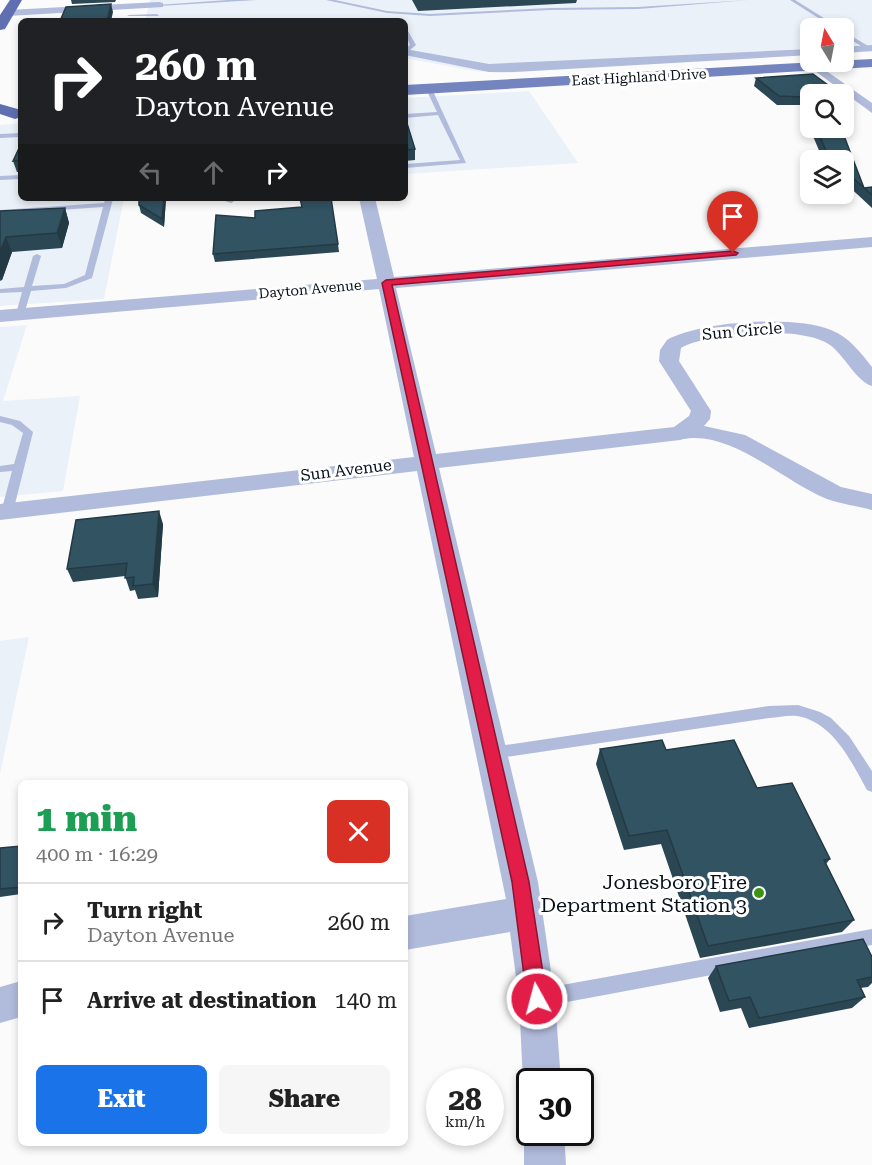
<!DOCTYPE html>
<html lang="en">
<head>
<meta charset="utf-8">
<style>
	body { margin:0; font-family:"Roboto Serif",serif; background:#f6f6f6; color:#222; height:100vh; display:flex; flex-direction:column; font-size:22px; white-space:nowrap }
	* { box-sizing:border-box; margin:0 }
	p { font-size:20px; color:#767676 }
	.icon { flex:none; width:33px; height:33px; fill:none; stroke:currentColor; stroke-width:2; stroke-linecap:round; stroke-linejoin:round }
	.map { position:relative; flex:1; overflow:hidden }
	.panel { position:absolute; left:18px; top:780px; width:390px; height:366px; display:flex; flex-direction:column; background:#fff; border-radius:9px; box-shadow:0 3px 9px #0003 }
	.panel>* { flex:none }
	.banner { position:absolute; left:18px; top:18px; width:390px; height:183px; border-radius:9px; box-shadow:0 3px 9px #0003; background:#202124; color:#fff; overflow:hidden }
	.needle { width:39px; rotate:350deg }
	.fabs { position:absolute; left:800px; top:18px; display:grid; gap:12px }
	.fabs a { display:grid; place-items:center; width:54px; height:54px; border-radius:9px; background:#fff; box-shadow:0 3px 9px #0003; font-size:30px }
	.speed { position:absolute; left:426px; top:1068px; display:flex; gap:12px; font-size:30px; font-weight:700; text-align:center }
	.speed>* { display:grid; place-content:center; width:78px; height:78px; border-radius:50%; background:#fff; box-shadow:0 3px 9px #0003; line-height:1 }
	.speed small { font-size:15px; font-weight:400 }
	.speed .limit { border:3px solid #111; border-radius:9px; background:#fff; color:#111 }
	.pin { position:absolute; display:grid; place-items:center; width:51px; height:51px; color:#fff; margin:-62px -26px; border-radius:50% 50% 50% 0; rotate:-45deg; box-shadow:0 0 6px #0007 }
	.pin .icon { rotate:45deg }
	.me { position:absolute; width:66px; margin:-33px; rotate:353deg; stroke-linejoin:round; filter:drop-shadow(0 0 4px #0008) }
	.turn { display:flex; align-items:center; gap:21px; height:126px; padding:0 18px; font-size:27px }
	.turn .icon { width:78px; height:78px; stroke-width:2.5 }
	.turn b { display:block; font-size:42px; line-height:51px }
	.lanes { display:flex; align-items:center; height:57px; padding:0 18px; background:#0003; justify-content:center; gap:30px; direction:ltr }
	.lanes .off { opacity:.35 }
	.round { display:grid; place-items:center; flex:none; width:63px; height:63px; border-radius:9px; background:#f6f6f6 }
	.summary { display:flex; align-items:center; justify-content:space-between; height:102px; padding:0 18px }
	h1 { font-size:36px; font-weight:800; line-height:45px; color:#1e9e55 }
	.action { display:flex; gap:12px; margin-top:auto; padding:12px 18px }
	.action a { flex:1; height:69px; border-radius:9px; background:#1a73e8; color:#fff; font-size:24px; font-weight:800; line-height:69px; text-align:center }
	.action a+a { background:#f6f6f6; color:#222 }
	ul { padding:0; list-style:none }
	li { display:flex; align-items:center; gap:18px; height:78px; padding:0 18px; border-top:2px solid #e0e0e0 }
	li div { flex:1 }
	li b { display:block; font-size:22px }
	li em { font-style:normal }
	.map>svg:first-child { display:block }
	.built { fill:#ebf1f8 }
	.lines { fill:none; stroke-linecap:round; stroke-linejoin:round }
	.lane { fill:#b1bbdb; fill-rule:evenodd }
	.street { fill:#b1bbdb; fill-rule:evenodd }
	.primary { fill:#7484be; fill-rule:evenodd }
	.highway { fill:#5f6fb2; fill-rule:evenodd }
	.wall { fill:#2b4754 }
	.shaded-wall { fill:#233a45 }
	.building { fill:#325362; stroke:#233a45; stroke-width:1.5 }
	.route { fill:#e11d48; stroke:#92132f; stroke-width:1.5 }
	.poi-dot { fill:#399510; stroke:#fff; stroke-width:2 }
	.labels { text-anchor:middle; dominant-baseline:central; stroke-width:6; stroke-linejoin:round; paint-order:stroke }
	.far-street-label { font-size:14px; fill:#08111a; stroke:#fff }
	.street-label { font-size:16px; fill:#08111a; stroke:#fff }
	.near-poi-label { font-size:20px; fill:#08111a; stroke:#fff; text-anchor:end }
</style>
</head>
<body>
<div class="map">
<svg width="872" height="1165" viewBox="0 0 872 1165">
	<rect width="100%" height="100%" fill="#fbfbfb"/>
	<g class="built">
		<path d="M 150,0 L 872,0 L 872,52 L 843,53 L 843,28 L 810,28 L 810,55 L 502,73 L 474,71 L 405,58 L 405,21 L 145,21 Z"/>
		<path d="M 529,91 L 578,163 L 405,174 L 405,98 Z"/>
		<path d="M 21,123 L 21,198 L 124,198 L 104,299 L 0,306 L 0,125 Z"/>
		<path d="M 27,325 L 3,401 L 80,396 L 63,491 L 0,497 L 0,327 Z"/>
		<path d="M 29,637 L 0,774 L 0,641 Z"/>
	</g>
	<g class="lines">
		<g class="lane">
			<path d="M 228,0 L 257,0 L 159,6 L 157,5 Z"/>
			<path d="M 326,0 L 335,0 L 387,11 L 430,14 L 550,8 L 638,7 L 749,0 L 638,9 L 550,10 L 430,16 L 387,13 Z"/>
			<path d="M 790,0 L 795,0 L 840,28 L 834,28 Z"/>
			<path d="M 157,14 L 159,16 L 127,16 L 129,15 Z"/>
			<path d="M 405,26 L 416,45 L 405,54 L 405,49 L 410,45 L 405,33 Z"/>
			<path d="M 843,31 L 870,47 L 871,48 L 866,49 L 843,35 Z"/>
			<path d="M 429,87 L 432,89 L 466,163 L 405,168 L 405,164 L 460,160 L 438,115 L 405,118 L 405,114 L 437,112 L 426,89 Z"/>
			<path d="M 21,133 L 21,137 L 0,138 L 0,134 Z"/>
			<path d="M 21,175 L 21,179 L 0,180 L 0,176 Z"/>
			<path d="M 106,198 L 113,199 L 92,278 L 66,288 L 31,291 L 24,314 L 17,316 L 16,314 L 22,292 L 0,293 L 0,289 L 24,287 L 33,256 L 37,254 L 41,256 L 32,286 L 64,284 L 85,275 L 103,207 L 0,214 L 0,210 L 104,203 Z"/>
			<path d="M 0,416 L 20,421 L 33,432 L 13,512 L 7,516 L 1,512 L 12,471 L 0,472 L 0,466 L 14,464 L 23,433 L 12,425 L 0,422 Z"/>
			<path d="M 798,705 L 820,712 L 831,718 L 849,736 L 872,771 L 872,792 L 867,790 C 852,763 835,726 802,717 C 792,714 780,717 769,718 L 492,759 L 487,757 L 485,753 L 487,749 L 492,747 L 769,706 Z"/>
			<path d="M 872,929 L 872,945 L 540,1007 L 534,1004 L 531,998 L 534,992 L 540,989 Z"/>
		</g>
		<g class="street">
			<path d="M 159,2 L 163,3 L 163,7 L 8,16 L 3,13 L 8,10 Z"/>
			<path d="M 872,45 L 872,51 L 843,53 L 843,47 Z"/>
			<path d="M 405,49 L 489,64 L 810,49 L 810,55 L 514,72 L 489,72 L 405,55 Z"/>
			<path d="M 815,63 L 872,103 L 872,113 L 811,68 L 809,66 Z"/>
			<path d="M 222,198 L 239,198 L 231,203 L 225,201 Z"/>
			<path d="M 359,198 L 375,198 L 394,277 L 872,237 L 872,247 L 396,288 L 436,454 L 674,427 L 689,416 L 691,411 L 659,361 L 660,350 L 667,340 C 701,321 796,315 831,330 C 849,337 861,353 872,367 L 872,386 C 857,382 844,355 830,345 C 803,325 709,332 681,348 L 679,361 L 711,411 L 710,419 L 704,426 L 745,435 L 841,487 L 872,494 L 872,510 C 857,506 841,504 827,499 C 784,482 728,427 680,440 L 439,468 L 538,882 L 555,999 L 561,1082 L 530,1082 L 530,1096 L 523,1082 L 519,999 L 510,932 L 405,950 L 405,916 L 506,899 L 417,471 L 0,520 L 0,504 L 414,457 L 379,289 L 0,322 L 0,310 L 377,279 Z"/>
			<path d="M 21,981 L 21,1017 L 0,1023 L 0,987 Z"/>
			<path d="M 530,1118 L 530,1132 L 564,1132 L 566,1165 L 524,1165 L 524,1132 Z"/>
		</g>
		<path class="primary" d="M 872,59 L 872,67 L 405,95 L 405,85 Z"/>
		<g class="highway">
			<path d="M 10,0 L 22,0 L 5,29 L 0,30 L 0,15 Z"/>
			<path d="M 0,104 L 21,110 L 21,117 L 15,119 L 0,114 Z"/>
		</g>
	</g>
	<g class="wall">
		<path d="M 71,0 L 116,0 L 115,2 L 72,4 Z"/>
		<path d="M 412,0 L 577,0 L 576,3 L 418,11 Z"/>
		<path d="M 756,78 L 810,94 L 810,128 L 841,128 L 864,188 L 872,187 L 872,208 L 843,181 L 843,160 L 823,160 L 800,105 L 777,105 L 754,86 Z"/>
		<path d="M 405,117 L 415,149 L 415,160 L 405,161 Z"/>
		<path d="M 21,144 L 21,172 L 17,172 L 13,161 Z"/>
		<path d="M 166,198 L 164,227 L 141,213 L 139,205 Z"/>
		<path d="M 65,208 L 69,223 L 62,248 L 12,252 L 2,280 L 0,281 L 0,211 Z"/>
		<path d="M 338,244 L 339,252 L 215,262 L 213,254 Z"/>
		<path d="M 163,524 L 158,597 L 138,599 L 135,590 L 130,591 L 125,576 L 73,582 L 67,569 Z"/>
		<path d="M 600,749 L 666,750 L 757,788 L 830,859 L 826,864 L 854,920 L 842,932 L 700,958 L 661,844 L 624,850 L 596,764 Z"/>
		<path d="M 21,846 L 21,894 L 0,897 L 0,848 Z"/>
		<path d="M 872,957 L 872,983 L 868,987 L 860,988 L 865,997 L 852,1008 L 749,1028 L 741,1008 L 720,1012 L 708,978 L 716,966 Z"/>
	</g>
	<g class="shaded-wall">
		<path d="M 111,4 L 113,12 L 111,21 L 107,21 Z"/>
		<path d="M 164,198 L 166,198 L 164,227 L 162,219 Z"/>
		<path d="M 65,208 L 69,223 L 62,248 L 57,233 Z"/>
		<path d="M 6,237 L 12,252 L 2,280 L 0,277 L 0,252 Z"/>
		<path d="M 159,511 L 163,524 L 158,597 L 153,584 Z"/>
	</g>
	<g class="building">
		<path d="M 111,4 L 107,21 L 60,21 L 66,7 Z"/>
		<path d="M 813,74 L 832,88 L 834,94 L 810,94 L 810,115 L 802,97 L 779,96 L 756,78 Z"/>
		<path d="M 405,117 L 415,149 L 405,150 Z"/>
		<path d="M 816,128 L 841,128 L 864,188 L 872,187 L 872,195 L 843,169 L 843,160 L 834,160 L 828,155 Z"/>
		<path d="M 21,144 L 21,160 L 13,161 Z"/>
		<path d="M 139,198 L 164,198 L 162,219 L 139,205 Z"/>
		<path d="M 300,198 L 331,198 L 338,244 L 213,254 L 216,215 L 255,218 L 255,211 L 302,207 Z"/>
		<path d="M 65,208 L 57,233 L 6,237 L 0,252 L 0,211 Z"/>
		<path d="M 159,511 L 153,584 L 133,586 L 134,577 L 125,578 L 127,563 L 67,569 L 76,520 Z"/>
		<path d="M 662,740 L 666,750 L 734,740 L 757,788 L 792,783 L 830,859 L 824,860 L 854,920 L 708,946 L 667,830 L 629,836 L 600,749 Z"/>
		<path d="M 21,846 L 21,887 L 0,889 L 0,848 Z"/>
		<path d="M 863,939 L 872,957 L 872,977 L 857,980 L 865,997 L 759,1018 L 750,997 L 729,1001 L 716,966 Z"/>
	</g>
	<path class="route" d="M 733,251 L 738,253 L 736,255 L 392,285 L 529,882 L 547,999 L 544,1006 L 537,1009 L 530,1006 L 527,999 L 512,882 L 382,283 L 386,280 Z"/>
	<circle class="poi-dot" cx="759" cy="893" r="6"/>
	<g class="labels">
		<g class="far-street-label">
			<text transform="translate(639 77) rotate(-3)">East Highland Drive</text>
			<text transform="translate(310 289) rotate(-5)">Dayton Avenue</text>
		</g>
		<g class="street-label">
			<text transform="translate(742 331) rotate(-5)">Sun Circle</text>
			<text transform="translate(346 470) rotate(-7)">Sun Avenue</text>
		</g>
		<g class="near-poi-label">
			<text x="747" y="882">Jonesboro Fire<tspan x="747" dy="23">Department Station 3</tspan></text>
		</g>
	</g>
</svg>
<div class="fabs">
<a><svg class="needle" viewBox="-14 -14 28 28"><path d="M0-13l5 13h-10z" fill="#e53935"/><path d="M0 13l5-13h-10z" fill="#767676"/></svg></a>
<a><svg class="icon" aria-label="search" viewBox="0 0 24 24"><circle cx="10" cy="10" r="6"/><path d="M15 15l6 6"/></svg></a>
<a><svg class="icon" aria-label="layers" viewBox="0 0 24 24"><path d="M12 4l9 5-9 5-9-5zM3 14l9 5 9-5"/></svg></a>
</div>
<div class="speed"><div>28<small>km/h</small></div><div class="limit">30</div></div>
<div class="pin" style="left:733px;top:253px;background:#d93025"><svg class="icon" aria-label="arrive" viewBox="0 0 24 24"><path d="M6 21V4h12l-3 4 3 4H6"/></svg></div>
<svg class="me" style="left:537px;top:999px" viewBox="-20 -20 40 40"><circle r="17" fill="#e11d48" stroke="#fff" stroke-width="3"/><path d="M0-11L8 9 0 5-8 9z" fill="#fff"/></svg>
<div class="banner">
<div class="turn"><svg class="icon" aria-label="right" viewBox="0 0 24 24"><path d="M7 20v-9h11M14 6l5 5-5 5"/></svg><div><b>260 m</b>Dayton Avenue</div></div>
<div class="lanes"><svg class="icon off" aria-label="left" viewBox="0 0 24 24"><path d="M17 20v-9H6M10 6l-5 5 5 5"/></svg><svg class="icon off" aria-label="ahead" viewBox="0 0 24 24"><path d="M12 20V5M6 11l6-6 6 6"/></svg><svg class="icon" aria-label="right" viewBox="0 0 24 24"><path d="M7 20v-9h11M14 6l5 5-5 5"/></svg></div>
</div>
<section class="panel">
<div class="summary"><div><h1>1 min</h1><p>400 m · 16:29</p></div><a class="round" style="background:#d93025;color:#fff"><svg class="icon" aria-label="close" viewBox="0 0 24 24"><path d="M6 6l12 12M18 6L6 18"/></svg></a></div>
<ul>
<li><svg class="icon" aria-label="right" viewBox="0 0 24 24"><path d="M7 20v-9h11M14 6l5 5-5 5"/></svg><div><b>Turn right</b><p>Dayton Avenue</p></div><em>260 m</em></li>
<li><svg class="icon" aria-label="arrive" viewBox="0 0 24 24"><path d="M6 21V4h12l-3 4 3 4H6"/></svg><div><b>Arrive at destination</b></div><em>140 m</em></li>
</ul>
<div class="action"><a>Exit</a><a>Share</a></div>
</section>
</div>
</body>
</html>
